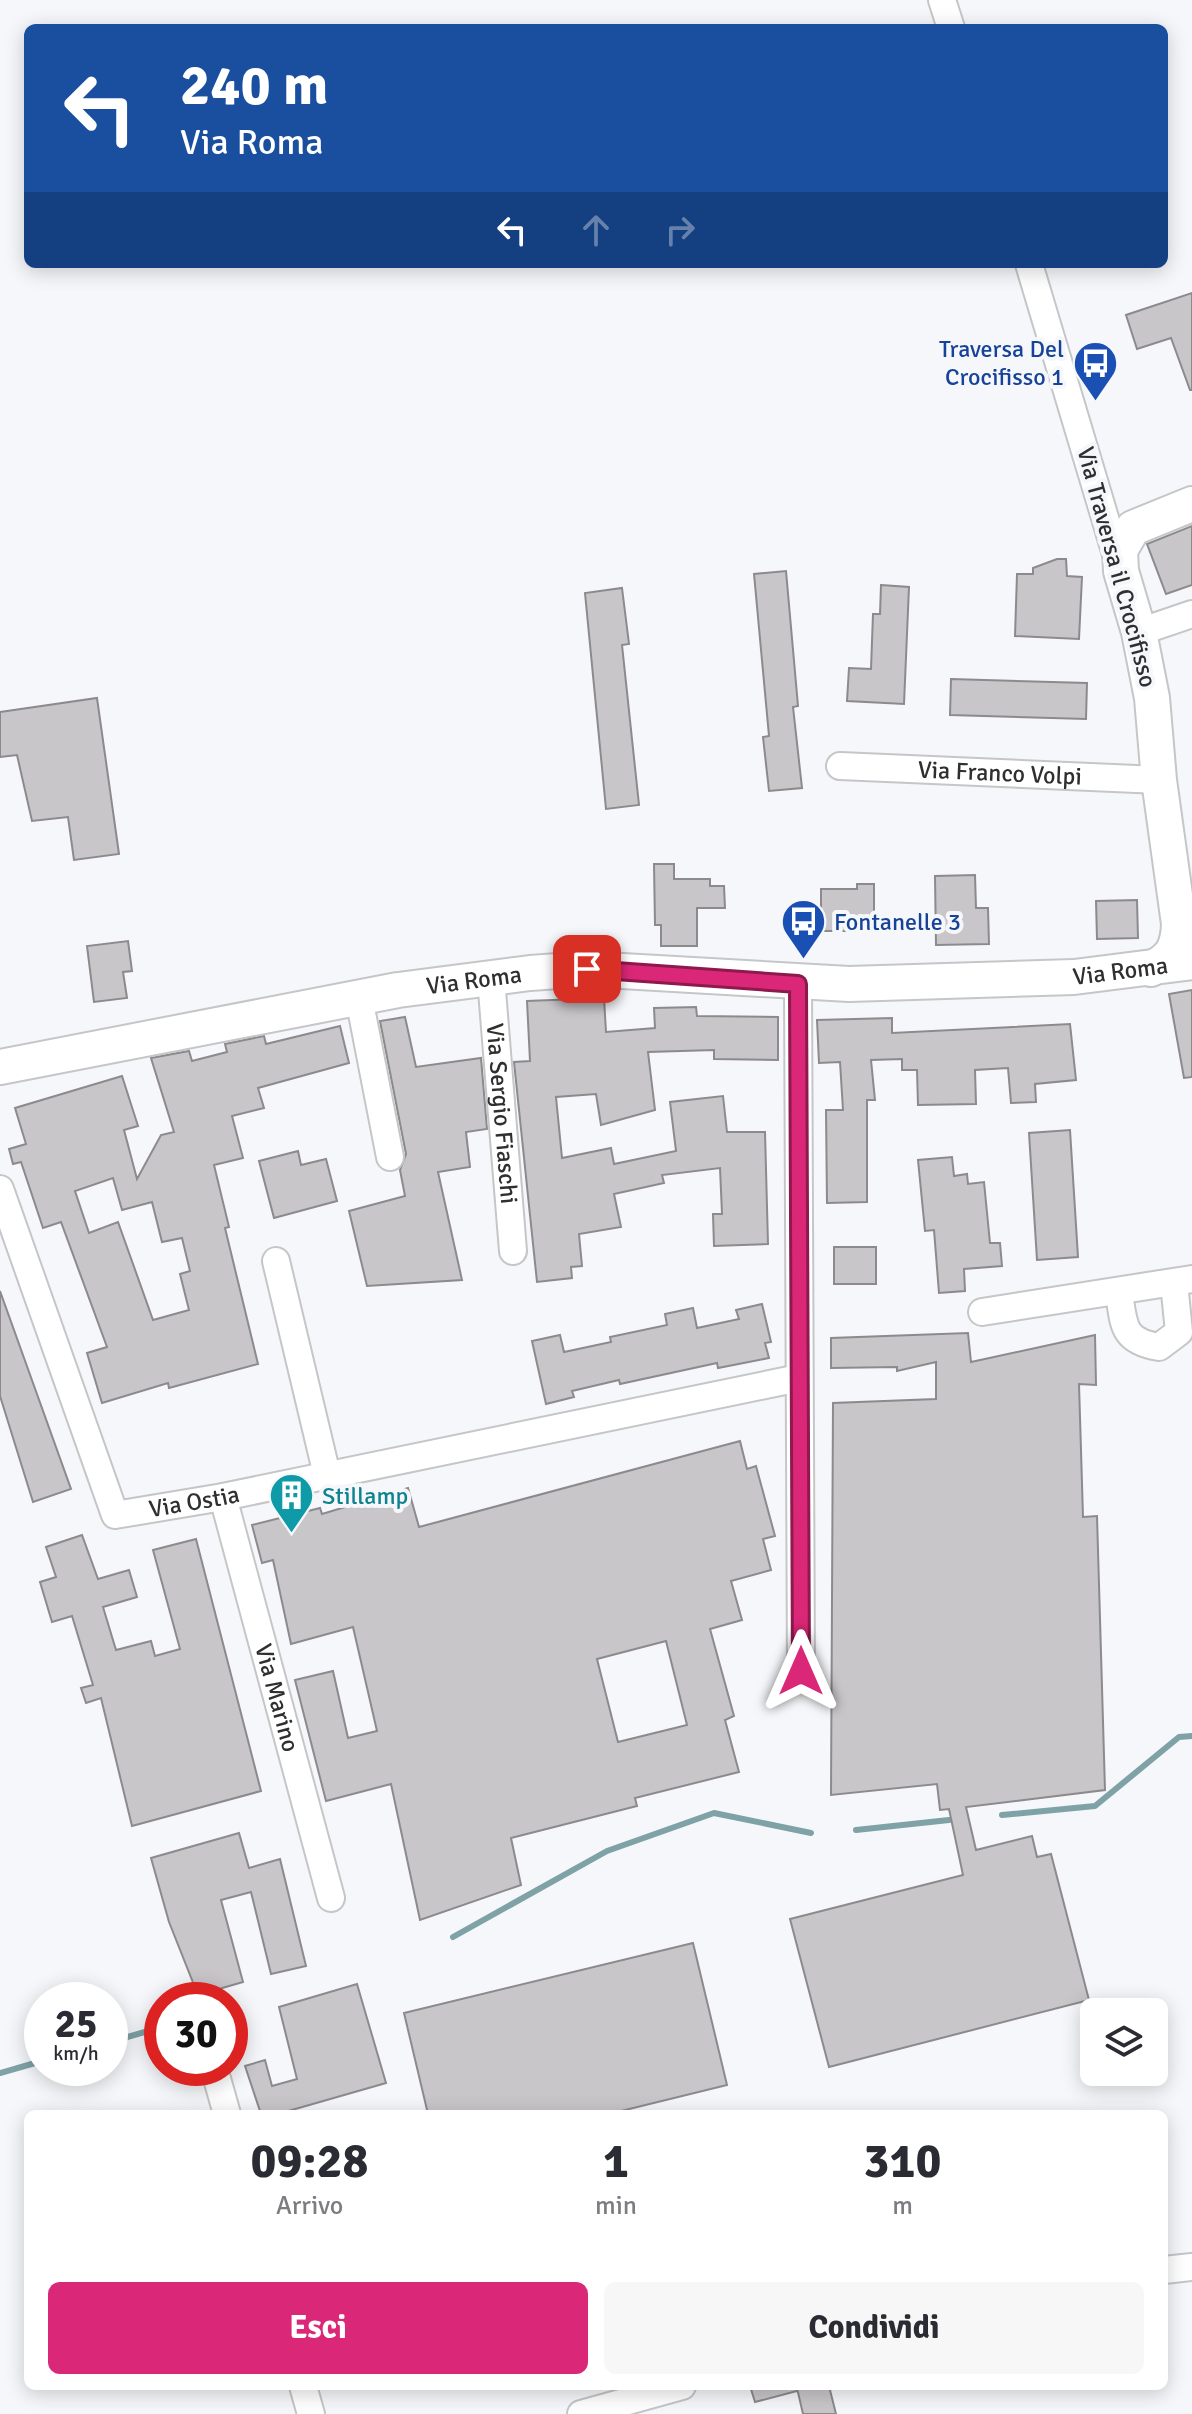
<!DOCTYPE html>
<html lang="it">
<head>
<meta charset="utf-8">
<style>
	body { margin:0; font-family:Signika,sans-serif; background:#f7f7f7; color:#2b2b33; height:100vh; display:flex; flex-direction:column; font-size:30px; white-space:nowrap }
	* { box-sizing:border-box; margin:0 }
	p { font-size:26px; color:#7c7c81 }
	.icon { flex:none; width:44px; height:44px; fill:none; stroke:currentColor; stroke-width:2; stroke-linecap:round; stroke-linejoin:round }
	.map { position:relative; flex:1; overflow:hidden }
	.details { position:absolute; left:24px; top:2110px; width:1144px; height:280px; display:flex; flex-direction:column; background:#fff; border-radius:12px; box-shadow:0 4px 20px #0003 }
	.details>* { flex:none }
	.top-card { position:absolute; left:24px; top:24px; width:1144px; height:244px; border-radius:12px; box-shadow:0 4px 20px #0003; background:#1a4fa0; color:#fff; overflow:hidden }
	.buttons { position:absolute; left:1080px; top:1998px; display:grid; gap:16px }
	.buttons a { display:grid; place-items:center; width:88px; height:88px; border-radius:12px; background:#fff; box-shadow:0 4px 20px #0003; font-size:40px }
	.speed { position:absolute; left:24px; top:1982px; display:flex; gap:16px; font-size:40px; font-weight:700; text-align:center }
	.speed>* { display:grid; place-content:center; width:104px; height:104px; border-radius:50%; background:#fff; box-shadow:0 4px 20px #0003; line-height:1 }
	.speed small { font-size:20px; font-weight:400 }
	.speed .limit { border:12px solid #d22; background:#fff; color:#111 }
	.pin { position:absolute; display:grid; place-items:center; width:68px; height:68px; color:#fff; margin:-34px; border-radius:16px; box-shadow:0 4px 12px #0006 }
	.me { position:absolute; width:88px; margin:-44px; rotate:0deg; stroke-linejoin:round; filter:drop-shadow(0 0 6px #0008) }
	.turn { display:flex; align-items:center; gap:28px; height:168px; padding:0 24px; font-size:36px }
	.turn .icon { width:104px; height:104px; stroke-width:2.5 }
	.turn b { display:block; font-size:56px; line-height:68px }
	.lanes { display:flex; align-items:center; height:76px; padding:0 24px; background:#0003; justify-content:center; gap:40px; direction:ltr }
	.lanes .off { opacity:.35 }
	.eta { display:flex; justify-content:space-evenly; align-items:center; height:136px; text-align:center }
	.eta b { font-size:48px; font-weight:700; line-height:56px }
	.button { display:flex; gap:16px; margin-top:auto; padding:16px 24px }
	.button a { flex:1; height:92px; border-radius:12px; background:#db2777; color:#fff; font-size:32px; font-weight:700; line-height:92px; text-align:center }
	.button a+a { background:#f7f7f7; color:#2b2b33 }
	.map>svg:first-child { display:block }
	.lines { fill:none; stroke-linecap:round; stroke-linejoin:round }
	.stream { stroke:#7fa2a7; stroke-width:6 }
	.building { fill:#c8c6c9; stroke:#8c8a8c; stroke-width:2; fill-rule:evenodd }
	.minor-casing { stroke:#c4c6c8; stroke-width:30 }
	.major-casing { stroke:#c4c6c8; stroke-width:38 }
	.minor { stroke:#fff; stroke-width:26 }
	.major { stroke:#fff; stroke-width:34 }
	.route-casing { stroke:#8e194d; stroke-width:20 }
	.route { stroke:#db2777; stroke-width:14 }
	.labels { text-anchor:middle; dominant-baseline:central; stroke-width:8; stroke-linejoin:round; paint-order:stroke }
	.transit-label { font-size:24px; fill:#164399; stroke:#f6f7fa; text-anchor:end }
	.street-label { font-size:24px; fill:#2f2f30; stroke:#f6f7fa }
	.culture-label { font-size:24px; fill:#0d838f; stroke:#f6f7fa; text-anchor:start }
</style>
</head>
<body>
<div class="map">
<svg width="1192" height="2414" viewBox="0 0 1192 2414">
	<rect width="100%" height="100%" fill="#f6f7fa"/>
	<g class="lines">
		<g class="stream">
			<path d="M 1002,1815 L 1095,1806 L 1179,1737 L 1192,1736"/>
			<path d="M 856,1830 L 949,1820"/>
			<path d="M 453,1937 L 607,1851 L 714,1813 L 811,1833"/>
			<path d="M 110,2042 L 162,2027"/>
			<path d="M 0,2073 L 42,2061"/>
		</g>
	</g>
	<g class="building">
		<path d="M 1192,293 L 1192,390 L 1190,390 L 1171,338 L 1137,349 L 1126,315 Z"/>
		<path d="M 1192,526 L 1192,585 L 1166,594 L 1147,544 Z"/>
		<path d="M 1057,559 L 1066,559 L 1067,576 L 1082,577 L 1079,639 L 1015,636 L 1017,574 L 1033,574 L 1033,568 Z"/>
		<path d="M 786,571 L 798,706 L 793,707 L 802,788 L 769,791 L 763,737 L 769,736 L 754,574 Z"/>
		<path d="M 881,585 L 909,587 L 904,704 L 847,701 L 849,668 L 871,669 L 873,614 L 880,614 Z"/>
		<path d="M 622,588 L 629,644 L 622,645 L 639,805 L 606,809 L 585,593 Z"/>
		<path d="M 951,679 L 1087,683 L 1086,719 L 950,715 Z"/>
		<path d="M 97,698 L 119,854 L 74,860 L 68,817 L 32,821 L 17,755 L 0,757 L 0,712 Z"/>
		<path d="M 654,864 L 674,864 L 674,879 L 710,879 L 710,886 L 724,886 L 725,908 L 697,908 L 697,946 L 661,946 L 661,925 L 655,925 Z"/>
		<path d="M 975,875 L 976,908 L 988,908 L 989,944 L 936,945 L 935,876 Z"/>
		<path d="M 857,884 L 874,884 L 874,931 L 821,931 L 821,889 L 857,889 Z"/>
		<path d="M 1137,900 L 1138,938 L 1097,939 L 1096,901 Z"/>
		<path d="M 128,941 L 132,971 L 123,972 L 127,998 L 94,1002 L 87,946 Z"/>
		<path d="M 1192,990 L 1192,1077 L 1184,1078 L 1169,994 Z"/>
		<path d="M 604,998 L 606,1032 L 655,1028 L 654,1008 L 696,1007 L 697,1016 L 778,1017 L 778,1060 L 714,1059 L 714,1050 L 648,1052 L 655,1110 L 601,1125 L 596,1094 L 556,1097 L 562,1158 L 611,1148 L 614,1164 L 676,1151 L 670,1102 L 723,1096 L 727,1132 L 765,1132 L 768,1244 L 714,1246 L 713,1214 L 722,1214 L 720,1168 L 662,1175 L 664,1183 L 614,1194 L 621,1227 L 579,1234 L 582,1266 L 571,1267 L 572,1278 L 537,1282 L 514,1062 L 530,1061 L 527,1001 Z"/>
		<path d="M 405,1017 L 416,1067 L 481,1058 L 487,1129 L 466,1132 L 470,1167 L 438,1172 L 462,1280 L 367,1286 L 349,1211 L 405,1196 L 400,1170 L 406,1154 L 380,1021 Z"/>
		<path d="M 892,1018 L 892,1033 L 1070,1024 L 1076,1080 L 1035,1084 L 1036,1102 L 1011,1103 L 1008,1068 L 975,1070 L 976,1104 L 918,1105 L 917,1070 L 902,1070 L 902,1059 L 871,1060 L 875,1100 L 867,1100 L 867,1202 L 827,1203 L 826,1110 L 843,1110 L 840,1062 L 819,1063 L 817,1020 Z"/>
		<path d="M 340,1026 L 349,1063 L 258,1088 L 264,1108 L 232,1116 L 243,1158 L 214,1165 L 229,1227 L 225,1228 L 258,1364 L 169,1388 L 168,1383 L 102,1403 L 87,1353 L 107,1347 L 61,1222 L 43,1228 L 21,1162 L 13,1164 L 9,1149 L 26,1144 L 15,1108 L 122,1076 L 138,1126 L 124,1130 L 137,1179 L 161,1135 L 174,1132 L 151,1058 L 189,1051 L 192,1061 L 227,1052 L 225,1044 L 264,1036 L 266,1044 ZM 113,1178 L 122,1210 L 152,1202 L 162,1242 L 182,1238 L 190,1271 L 180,1274 L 189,1310 L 153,1320 L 118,1222 L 89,1233 L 75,1191 Z"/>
		<path d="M 1070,1130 L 1078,1257 L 1037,1260 L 1029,1133 Z"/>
		<path d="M 298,1151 L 301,1165 L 326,1159 L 337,1201 L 274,1218 L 259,1161 Z"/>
		<path d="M 952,1157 L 954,1176 L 967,1174 L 968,1184 L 984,1182 L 990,1243 L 1000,1243 L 1002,1266 L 964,1269 L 965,1291 L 939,1293 L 934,1230 L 925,1231 L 918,1160 Z"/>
		<rect x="834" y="1247" width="42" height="37"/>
		<path d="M 0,1291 L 71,1489 L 33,1502 L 0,1396 Z"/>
		<path d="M 762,1304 L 771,1342 L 765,1343 L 769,1358 L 718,1368 L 717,1363 L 620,1384 L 619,1380 L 572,1391 L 574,1397 L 546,1404 L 532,1341 L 560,1335 L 564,1352 L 611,1342 L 610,1337 L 667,1325 L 665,1314 L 693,1308 L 697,1328 L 739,1319 L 736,1310 Z"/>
		<path d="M 968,1333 L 971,1362 L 1095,1335 L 1096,1385 L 1079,1384 L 1083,1517 L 1097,1516 L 1105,1790 L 966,1807 L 976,1850 L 1032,1836 L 1037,1857 L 1051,1854 L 1089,2000 L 829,2067 L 790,1919 L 963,1875 L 949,1809 L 940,1810 L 937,1784 L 831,1795 L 833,1403 L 936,1399 L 936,1362 L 897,1371 L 897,1367 L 831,1368 L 831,1338 Z"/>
		<path d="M 740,1441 L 747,1469 L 756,1466 L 775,1536 L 763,1539 L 771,1570 L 731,1581 L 742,1620 L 710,1629 L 734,1716 L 725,1720 L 739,1772 L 635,1798 L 637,1806 L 511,1838 L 521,1885 L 420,1920 L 391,1784 L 326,1801 L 295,1680 L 333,1671 L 348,1738 L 377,1731 L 353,1627 L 291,1644 L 273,1560 L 262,1563 L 252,1525 L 320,1508 L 322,1514 L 408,1488 L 419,1527 ZM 666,1641 L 687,1725 L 618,1742 L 597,1659 Z"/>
		<path d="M 82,1535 L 98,1579 L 129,1570 L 137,1597 L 103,1607 L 116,1650 L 151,1641 L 155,1656 L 180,1649 L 153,1550 L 196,1539 L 261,1791 L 132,1826 L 101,1698 L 86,1703 L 81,1688 L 93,1685 L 72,1616 L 52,1622 L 40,1582 L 56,1577 L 46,1547 Z"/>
		<path d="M 239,1833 L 249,1868 L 280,1859 L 306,1966 L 271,1974 L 251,1892 L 221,1900 L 243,1982 L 198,1995 L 169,1922 L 151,1858 Z"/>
		<path d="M 693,1943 L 727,2085 L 609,2114 L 428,2114 L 404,2013 Z"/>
		<path d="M 357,1984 L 386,2083 L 278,2114 L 261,2114 L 245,2066 L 265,2060 L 272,2086 L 297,2079 L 279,2007 Z"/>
		<path d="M 750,2386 L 829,2386 L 836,2414 L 803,2414 L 797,2388 L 797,2391 L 755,2402 Z"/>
	</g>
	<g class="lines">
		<defs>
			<g id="minor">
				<path d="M 942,0 L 951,28"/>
				<path d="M 1029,264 L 1120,568"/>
				<path d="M 1139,632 L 1192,614"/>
				<path id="s1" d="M 840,766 L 1159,780"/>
				<path id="s2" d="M 491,978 L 513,1251"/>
				<path d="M 798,984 L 801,1671"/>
				<path d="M 359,998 L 390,1157"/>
				<path id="s3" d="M 0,1189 L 115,1515 L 223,1497 L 799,1378"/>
				<path d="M 276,1261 L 327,1475"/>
				<path d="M 1119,1293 C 1124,1325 1122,1341 1159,1347 L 1179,1332 L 1174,1283"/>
				<path d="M 982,1312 L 1192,1279"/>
				<path id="s4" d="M 223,1497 L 331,1898"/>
				<path d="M 214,2068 L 227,2114"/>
				<path d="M 1164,2270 L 1192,2267"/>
				<path d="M 303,2386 L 311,2414"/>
				<path d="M 581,2414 L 682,2386"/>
			</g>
			<g id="major">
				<path d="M 1151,969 C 1172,958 1178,948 1179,924 L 1159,780 L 1152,698 L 1139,632 L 1121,571 L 1120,550 L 1133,528 L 1192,504"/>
				<path id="s5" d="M 0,1067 L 398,990 L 530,973 L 587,969 L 849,984 L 1074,977 L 1192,962"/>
			</g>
		</defs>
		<use href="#minor" class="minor-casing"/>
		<use href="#major" class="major-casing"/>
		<use href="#minor" class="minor"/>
		<use href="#major" class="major"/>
	</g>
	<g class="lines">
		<defs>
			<path id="route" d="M 587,969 L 798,984 L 801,1671"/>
		</defs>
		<use href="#route" class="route-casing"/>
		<use href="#route" class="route"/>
	</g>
	<defs>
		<symbol id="bus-pin" viewBox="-11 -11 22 30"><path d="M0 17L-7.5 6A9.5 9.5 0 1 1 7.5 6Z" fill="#1a4fb4" stroke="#f6f7fa"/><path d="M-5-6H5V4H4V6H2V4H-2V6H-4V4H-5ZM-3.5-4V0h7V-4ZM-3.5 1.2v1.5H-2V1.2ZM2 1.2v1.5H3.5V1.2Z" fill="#fff"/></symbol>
		<symbol id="building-pin" viewBox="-11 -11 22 30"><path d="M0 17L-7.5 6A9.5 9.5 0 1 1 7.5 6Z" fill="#0f9aa8" stroke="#f6f7fa"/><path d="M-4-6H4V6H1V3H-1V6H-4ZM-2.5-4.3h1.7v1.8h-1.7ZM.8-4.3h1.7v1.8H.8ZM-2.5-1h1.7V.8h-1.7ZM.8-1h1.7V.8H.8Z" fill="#fff"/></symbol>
	</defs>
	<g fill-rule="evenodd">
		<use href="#bus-pin" x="1070" y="338" width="51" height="69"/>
		<use href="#bus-pin" x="778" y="896" width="51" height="69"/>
		<use href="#building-pin" x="266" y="1470" width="51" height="69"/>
	</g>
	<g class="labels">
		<g class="transit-label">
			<text x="1064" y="349">Traversa Del<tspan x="1064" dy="28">Crocifisso 1</tspan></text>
			<text x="834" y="922" text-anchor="start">Fontanelle 3</text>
		</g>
		<g class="street-label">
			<text transform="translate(1117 567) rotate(75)">Via Traversa il Crocifisso</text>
			<text stroke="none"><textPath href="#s1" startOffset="160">Via Franco Volpi</textPath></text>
			<text stroke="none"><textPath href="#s5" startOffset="1130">Via Roma</textPath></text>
			<text stroke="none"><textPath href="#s5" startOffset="482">Via Roma</textPath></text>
			<text stroke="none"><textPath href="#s2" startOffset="136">Via Sergio Fiaschi</textPath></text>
			<text stroke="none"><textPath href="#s3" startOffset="426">Via Ostia</textPath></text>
			<text stroke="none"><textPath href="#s4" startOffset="208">Via Marino</textPath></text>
		</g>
		<g class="culture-label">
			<text x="322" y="1496">Stillamp</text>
		</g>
	</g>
</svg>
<div class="buttons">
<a><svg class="icon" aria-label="layers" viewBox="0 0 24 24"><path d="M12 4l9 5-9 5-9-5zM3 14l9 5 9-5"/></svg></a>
</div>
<div class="speed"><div>25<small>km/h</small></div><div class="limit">30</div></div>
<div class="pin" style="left:587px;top:969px;background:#d93025"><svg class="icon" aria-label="arrive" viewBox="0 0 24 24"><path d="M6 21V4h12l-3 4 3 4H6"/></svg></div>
<svg class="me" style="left:801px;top:1671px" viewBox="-20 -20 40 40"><path d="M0-17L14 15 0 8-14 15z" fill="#db2777" stroke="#fff" stroke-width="4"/></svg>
<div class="top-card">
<div class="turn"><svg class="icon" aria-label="left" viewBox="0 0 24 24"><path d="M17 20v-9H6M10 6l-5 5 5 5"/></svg><div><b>240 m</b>Via Roma</div></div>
<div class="lanes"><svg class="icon" aria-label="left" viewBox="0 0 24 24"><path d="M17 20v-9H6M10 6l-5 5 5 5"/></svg><svg class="icon off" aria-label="ahead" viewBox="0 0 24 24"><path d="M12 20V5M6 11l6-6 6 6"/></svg><svg class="icon off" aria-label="right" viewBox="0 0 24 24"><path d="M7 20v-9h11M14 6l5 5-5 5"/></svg></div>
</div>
<section class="details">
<div class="eta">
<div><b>09:28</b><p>Arrivo</p></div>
<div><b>1</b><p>min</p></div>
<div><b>310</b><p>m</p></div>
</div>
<div class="button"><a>Esci</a><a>Condividi</a></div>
</section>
</div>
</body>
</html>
